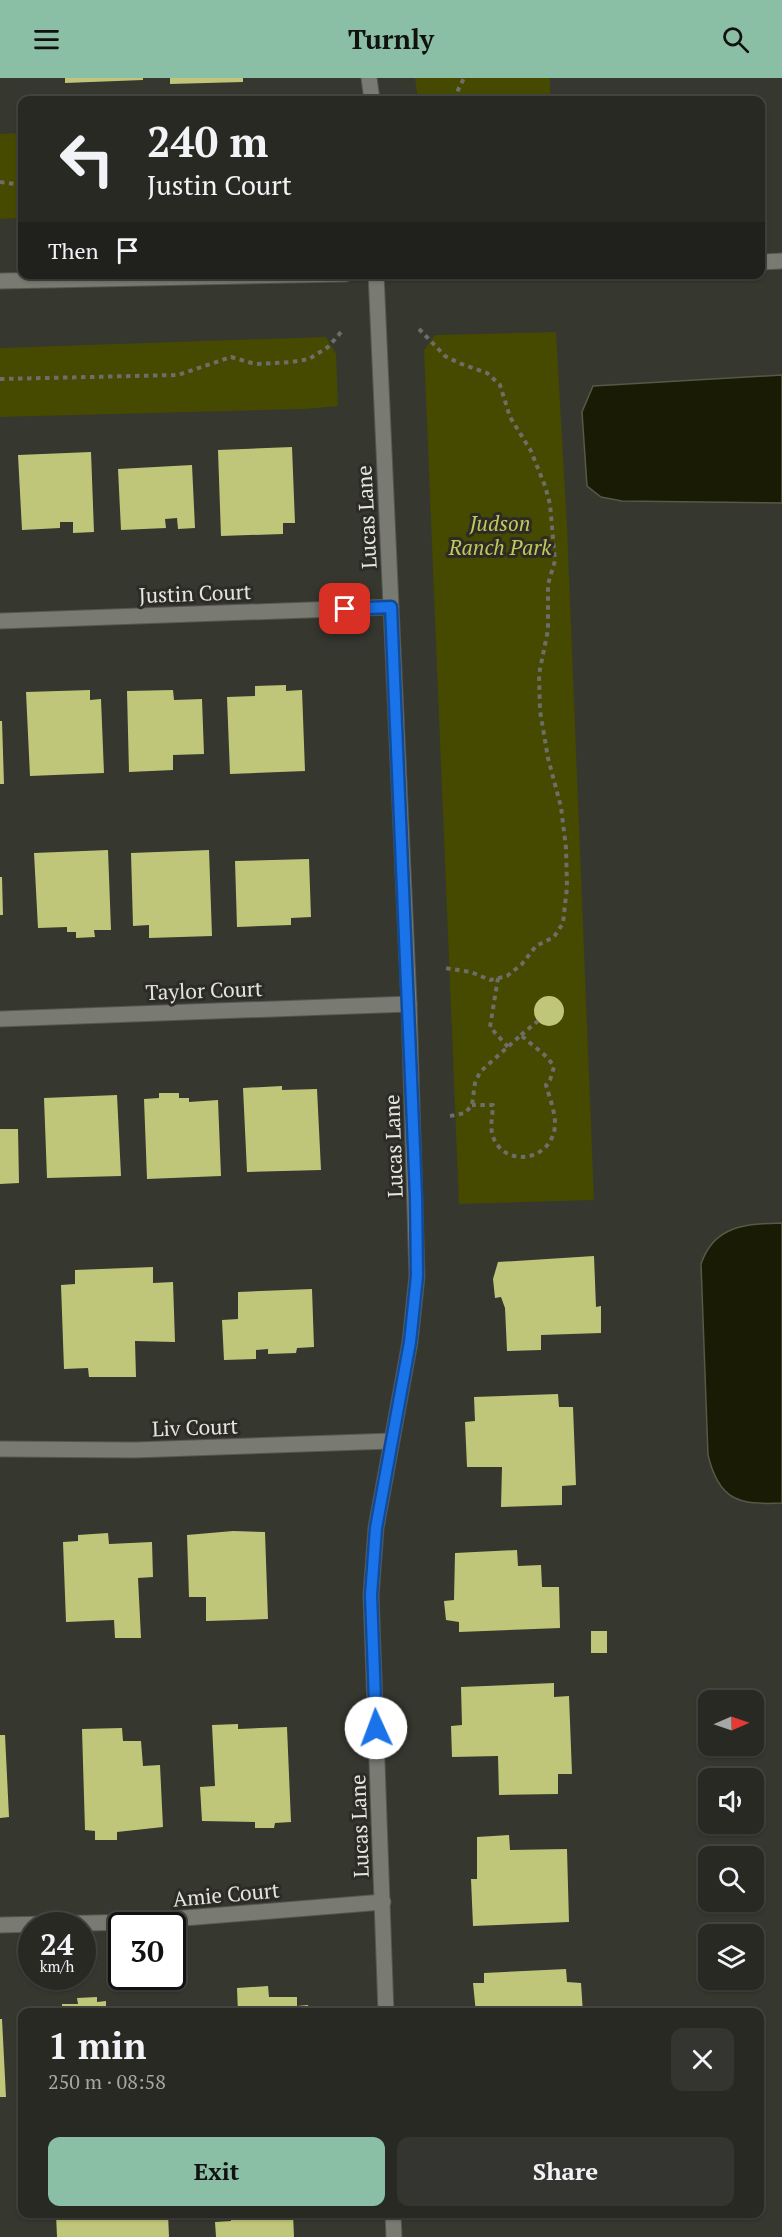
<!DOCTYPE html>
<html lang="en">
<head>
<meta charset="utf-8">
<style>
	body { margin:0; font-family:"PT Serif",serif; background:#343530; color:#f1f3f6; height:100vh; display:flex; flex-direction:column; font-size:22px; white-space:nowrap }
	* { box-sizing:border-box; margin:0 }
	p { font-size:20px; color:#a5a6a6 }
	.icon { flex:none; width:33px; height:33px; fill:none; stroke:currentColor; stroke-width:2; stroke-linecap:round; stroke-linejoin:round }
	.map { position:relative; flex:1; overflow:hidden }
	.drawer { position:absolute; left:18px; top:1930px; width:746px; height:210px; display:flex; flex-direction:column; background:#282923; border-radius:12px; box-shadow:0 2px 4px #0004,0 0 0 2px #444541 }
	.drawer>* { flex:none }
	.hud { position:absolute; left:18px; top:18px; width:747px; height:183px; border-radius:12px; box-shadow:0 2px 4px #0004,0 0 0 2px #444541; background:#282923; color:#f1f3f6; overflow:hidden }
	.needle { width:39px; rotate:88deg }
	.tools { position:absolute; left:698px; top:1612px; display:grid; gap:12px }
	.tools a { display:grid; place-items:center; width:66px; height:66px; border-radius:12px; background:#282923; box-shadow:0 2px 4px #0004,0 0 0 2px #444541; font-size:30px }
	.speed { position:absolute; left:18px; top:1834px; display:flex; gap:12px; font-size:30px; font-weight:700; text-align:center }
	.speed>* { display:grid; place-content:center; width:78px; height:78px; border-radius:50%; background:#282923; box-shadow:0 2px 4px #0004,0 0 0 2px #444541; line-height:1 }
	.speed small { font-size:15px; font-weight:400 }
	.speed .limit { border:3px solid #111; border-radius:9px; background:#fff; color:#111 }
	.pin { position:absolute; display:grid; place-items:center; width:51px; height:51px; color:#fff; margin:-26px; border-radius:12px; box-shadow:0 3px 9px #0006 }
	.me { position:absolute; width:66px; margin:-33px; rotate:358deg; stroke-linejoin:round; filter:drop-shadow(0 0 4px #0008) }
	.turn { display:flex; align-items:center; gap:21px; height:126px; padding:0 30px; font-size:27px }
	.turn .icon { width:78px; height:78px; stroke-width:2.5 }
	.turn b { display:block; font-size:42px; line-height:51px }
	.then { display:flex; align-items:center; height:57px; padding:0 30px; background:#0003; gap:12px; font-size:22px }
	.round { display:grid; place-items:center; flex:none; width:63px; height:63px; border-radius:12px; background:#343530 }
	.headline { display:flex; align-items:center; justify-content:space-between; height:102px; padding:0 30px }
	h1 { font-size:36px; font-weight:600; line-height:45px }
	.primary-button { display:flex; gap:12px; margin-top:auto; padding:12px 30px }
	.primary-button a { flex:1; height:69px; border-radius:12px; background:#8abfa5; color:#111; font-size:24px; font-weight:600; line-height:69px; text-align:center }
	.primary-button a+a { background:#343530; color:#f1f3f6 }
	header { display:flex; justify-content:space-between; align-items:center; height:78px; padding:0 30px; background:#8abfa5; color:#111; font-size:27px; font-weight:600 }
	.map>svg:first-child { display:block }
	.green { fill:#464900 }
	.water { fill:#1a1b04; stroke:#575846; stroke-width:1.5 }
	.building { fill:#c0c679 }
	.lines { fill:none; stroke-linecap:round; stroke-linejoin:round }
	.minor-casing { stroke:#55564f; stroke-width:17 }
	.path { stroke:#6d6e67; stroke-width:4; stroke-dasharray:4.5 4.5; stroke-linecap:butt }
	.minor { stroke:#797a71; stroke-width:15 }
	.route-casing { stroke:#114b97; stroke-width:15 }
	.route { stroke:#1a73e8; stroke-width:10 }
	.labels { text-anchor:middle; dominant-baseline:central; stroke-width:6; stroke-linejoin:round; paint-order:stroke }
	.street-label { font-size:21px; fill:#e4e5e0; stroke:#2c2c25 }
	.park-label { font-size:21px; font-style:italic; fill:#c2c85e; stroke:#2c2c25 }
</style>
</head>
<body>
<header><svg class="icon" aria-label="menu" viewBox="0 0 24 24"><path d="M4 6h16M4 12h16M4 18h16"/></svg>Turnly<svg class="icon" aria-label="search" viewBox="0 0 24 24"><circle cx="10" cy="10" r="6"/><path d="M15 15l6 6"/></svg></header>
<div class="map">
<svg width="782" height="2159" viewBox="0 0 782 2159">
	<rect width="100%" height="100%" fill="#36372f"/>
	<g class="green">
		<path d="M 415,0 L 550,0 L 550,22 L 418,22 Z"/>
		<path d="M 22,55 L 22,140 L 0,141 L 0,56 Z"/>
		<path d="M 556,254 L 567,448 L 594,1122 L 459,1126 L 424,272 L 435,257 Z"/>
		<path d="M 326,259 L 336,276 L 338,328 L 304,331 L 0,339 L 0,270 Z"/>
	</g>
	<g class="water">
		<path d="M 782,297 L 782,425 L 622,423 L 601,419 L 587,408 L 582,334 L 593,308 Z"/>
		<path d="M 782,1145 L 782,1425 C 739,1427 719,1423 708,1377 L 701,1186 C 714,1147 746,1146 782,1145 Z"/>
	</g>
	<g class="building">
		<path d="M 65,0 L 143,0 L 143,2 L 65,5 Z"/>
		<path d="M 170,0 L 243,0 L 243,4 L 170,6 Z"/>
		<path d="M 292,369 L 295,445 L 283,445 L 283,456 L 221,458 L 218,372 Z"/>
		<path d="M 91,374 L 94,454 L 73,455 L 73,444 L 60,444 L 60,450 L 22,452 L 18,377 Z"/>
		<path d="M 192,387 L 195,450 L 178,451 L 177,440 L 165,441 L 166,450 L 121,452 L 118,391 Z"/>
		<path d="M 286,607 L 286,613 L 302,612 L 305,693 L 230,696 L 227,619 L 255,618 L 255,608 Z"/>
		<path d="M 90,612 L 90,622 L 101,621 L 104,695 L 30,698 L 26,614 Z"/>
		<path d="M 173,612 L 174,622 L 202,621 L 204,676 L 173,677 L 173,692 L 129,694 L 127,613 Z"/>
		<path d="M 0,643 L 2,643 L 4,706 L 0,706 Z"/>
		<path d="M 108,772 L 111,852 L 94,852 L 95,859 L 76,860 L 76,854 L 67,854 L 67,849 L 38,850 L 34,775 Z"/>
		<path d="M 209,772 L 212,858 L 149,860 L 149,847 L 133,848 L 131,775 Z"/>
		<path d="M 309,781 L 311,839 L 291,840 L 291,847 L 237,849 L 235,783 Z"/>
		<path d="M 0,799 L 2,799 L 3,837 L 0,837 Z"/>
		<circle cx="549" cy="933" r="15"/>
		<path d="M 282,1008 L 282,1012 L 317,1011 L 321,1092 L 247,1094 L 243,1010 Z"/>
		<path d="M 159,1015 L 179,1015 L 179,1020 L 189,1020 L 189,1024 L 218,1022 L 221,1098 L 147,1101 L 144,1021 L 159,1020 Z"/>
		<path d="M 117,1017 L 121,1098 L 47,1100 L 44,1020 Z"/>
		<path d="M 0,1051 L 18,1051 L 19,1105 L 0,1106 Z"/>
		<path d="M 594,1178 L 596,1229 L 601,1228 L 601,1255 L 541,1257 L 541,1272 L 507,1273 L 505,1230 L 501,1219 L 495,1220 L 493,1201 L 498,1184 Z"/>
		<path d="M 153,1189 L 153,1205 L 173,1204 L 175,1264 L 135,1263 L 136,1299 L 89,1299 L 88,1290 L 64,1291 L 61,1207 L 75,1206 L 75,1192 Z"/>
		<path d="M 312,1211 L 314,1269 L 297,1270 L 296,1275 L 268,1276 L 268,1271 L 256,1272 L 256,1281 L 224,1282 L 222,1242 L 238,1241 L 238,1214 Z"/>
		<path d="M 558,1316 L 559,1329 L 573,1329 L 576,1407 L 562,1408 L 562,1427 L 501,1429 L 502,1389 L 467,1389 L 465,1344 L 475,1343 L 474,1319 Z"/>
		<path d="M 233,1453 L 265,1454 L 268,1541 L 206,1543 L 206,1519 L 189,1519 L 187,1457 Z"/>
		<path d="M 108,1455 L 109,1466 L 152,1464 L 153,1499 L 138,1500 L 141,1560 L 115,1560 L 114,1542 L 66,1544 L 63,1464 L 78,1463 L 78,1457 Z"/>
		<path d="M 517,1472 L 518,1488 L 541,1487 L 542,1509 L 559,1509 L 560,1550 L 459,1554 L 459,1544 L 446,1542 L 444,1523 L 454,1522 L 455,1475 Z"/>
		<rect x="591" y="1553" width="16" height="22"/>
		<path d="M 554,1605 L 554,1619 L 569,1618 L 572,1696 L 558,1696 L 558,1716 L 499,1717 L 498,1678 L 452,1679 L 451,1648 L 462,1647 L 461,1609 Z"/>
		<path d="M 238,1646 L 238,1651 L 287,1649 L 291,1744 L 275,1745 L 274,1750 L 255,1750 L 255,1744 L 202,1743 L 200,1709 L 215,1708 L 212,1647 Z"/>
		<path d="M 122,1650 L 123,1663 L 141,1663 L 143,1688 L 160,1687 L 163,1749 L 117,1754 L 117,1762 L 95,1762 L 95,1753 L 85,1752 L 82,1651 Z"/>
		<path d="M 0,1657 L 5,1657 L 9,1739 L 0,1740 Z"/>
		<path d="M 509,1757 L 510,1772 L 567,1771 L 569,1844 L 473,1848 L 471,1801 L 477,1801 L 477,1759 Z"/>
		<path d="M 566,1891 L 567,1904 L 581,1905 L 583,1935 L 476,1935 L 473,1905 L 484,1905 L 484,1895 Z"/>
		<path d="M 268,1908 L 269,1919 L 297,1919 L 297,1928 L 308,1927 L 309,1935 L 238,1935 L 237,1910 Z"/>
		<path d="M 97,1919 L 97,1924 L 106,1923 L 106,1930 L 151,1929 L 151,1935 L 62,1935 L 62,1926 L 78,1926 L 77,1920 Z"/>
		<path d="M 0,1941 L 2,1941 L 6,2019 L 0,2019 Z"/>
		<path d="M 56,2136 L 168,2136 L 169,2159 L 57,2159 Z"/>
		<path d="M 231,2136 L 293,2136 L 294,2159 L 216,2159 L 215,2144 L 231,2143 Z"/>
	</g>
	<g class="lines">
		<defs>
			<g id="minor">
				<path d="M 369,0 L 372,22"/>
				<path d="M 760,184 L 782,183"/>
				<path d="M 376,196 L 409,926 L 417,1198 L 410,1264 L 376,1450 L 371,1517 L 386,1935"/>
				<path d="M 0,203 L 345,196"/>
				<path d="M 0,543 L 391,529"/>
				<path d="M 0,941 L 409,926"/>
				<path d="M 0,1371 L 135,1372 L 391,1363"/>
				<path d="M 0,1847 L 135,1844 L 383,1824"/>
				<path d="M 393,2136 L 394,2159"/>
			</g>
		</defs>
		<use href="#minor" class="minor-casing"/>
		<g class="path">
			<path d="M 455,22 L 458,12 L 464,0"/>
			<path d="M 0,104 L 22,107"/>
			<path d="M 419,251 L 445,278 L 459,285 L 487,295 L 500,307 L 510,339 L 531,373 L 545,408 L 550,426 L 555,483 L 548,506 L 548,552 L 539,596 L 540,633 L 548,680 L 561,729 L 566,770 L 567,809 L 563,845 L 554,859 L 536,868 L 522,886 L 507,898 L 490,902 L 471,894 L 445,890"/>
			<path d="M 0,301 L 178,297 L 231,279 L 255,286 L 292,284 L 309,281 L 328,269 L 342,253"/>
			<path d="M 498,900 L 490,949 L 508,969"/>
			<path d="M 521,957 L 538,943"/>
			<path d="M 450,1038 L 465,1035 L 472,1027 L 475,1005 L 480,994 L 521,957 C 532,968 547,976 554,989 L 550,1002 L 546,1007 C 550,1022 559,1042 553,1057 C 542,1087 499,1086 492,1055 C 490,1047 493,1035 493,1027 L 472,1027"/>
		</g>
		<use href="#minor" class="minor"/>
	</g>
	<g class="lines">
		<defs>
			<path id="route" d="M 345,531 L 391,529 L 416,1118 L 417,1198 L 410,1264 L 376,1450 L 371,1517 L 376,1650"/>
		</defs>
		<use href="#route" class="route-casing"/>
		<use href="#route" class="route"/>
	</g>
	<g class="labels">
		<g class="street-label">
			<text transform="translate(366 439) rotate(-93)">Lucas Lane</text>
			<text transform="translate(195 515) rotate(-2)">Justin Court</text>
			<text transform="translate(204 912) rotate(-2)">Taylor Court</text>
			<text transform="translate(393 1068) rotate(-92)">Lucas Lane</text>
			<text transform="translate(195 1349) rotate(-2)">Liv Court</text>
			<text transform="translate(359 1748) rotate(-92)">Lucas Lane</text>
			<text transform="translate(226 1816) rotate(-5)">Amie Court</text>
		</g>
		<g class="park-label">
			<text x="500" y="445">Judson<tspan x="500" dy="24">Ranch Park</tspan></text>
		</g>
	</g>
</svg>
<div class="tools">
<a><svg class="needle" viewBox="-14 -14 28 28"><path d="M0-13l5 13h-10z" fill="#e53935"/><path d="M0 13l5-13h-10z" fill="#a5a6a6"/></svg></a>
<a><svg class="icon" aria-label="sound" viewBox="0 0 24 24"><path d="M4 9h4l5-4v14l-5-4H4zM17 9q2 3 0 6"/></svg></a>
<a><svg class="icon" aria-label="search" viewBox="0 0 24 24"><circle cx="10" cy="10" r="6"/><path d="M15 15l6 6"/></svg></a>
<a><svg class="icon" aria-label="layers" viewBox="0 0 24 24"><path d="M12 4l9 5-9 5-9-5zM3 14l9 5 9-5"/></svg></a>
</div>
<div class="speed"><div>24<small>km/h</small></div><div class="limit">30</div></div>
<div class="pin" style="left:345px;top:531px;background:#d93025"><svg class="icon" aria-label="arrive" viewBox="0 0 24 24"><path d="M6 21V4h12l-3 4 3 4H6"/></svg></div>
<svg class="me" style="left:376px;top:1650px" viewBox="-20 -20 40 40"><circle r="19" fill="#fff"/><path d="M0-13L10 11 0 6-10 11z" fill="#1a73e8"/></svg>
<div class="hud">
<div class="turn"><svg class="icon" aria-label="left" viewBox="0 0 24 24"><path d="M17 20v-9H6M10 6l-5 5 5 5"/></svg><div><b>240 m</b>Justin Court</div></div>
<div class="then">Then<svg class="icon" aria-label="arrive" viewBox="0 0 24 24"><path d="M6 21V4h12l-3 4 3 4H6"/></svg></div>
</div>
<section class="drawer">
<div class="headline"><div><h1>1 min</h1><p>250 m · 08:58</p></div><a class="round"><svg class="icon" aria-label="close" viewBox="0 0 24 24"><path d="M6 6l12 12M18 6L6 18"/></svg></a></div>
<div class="primary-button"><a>Exit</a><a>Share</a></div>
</section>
</div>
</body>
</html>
